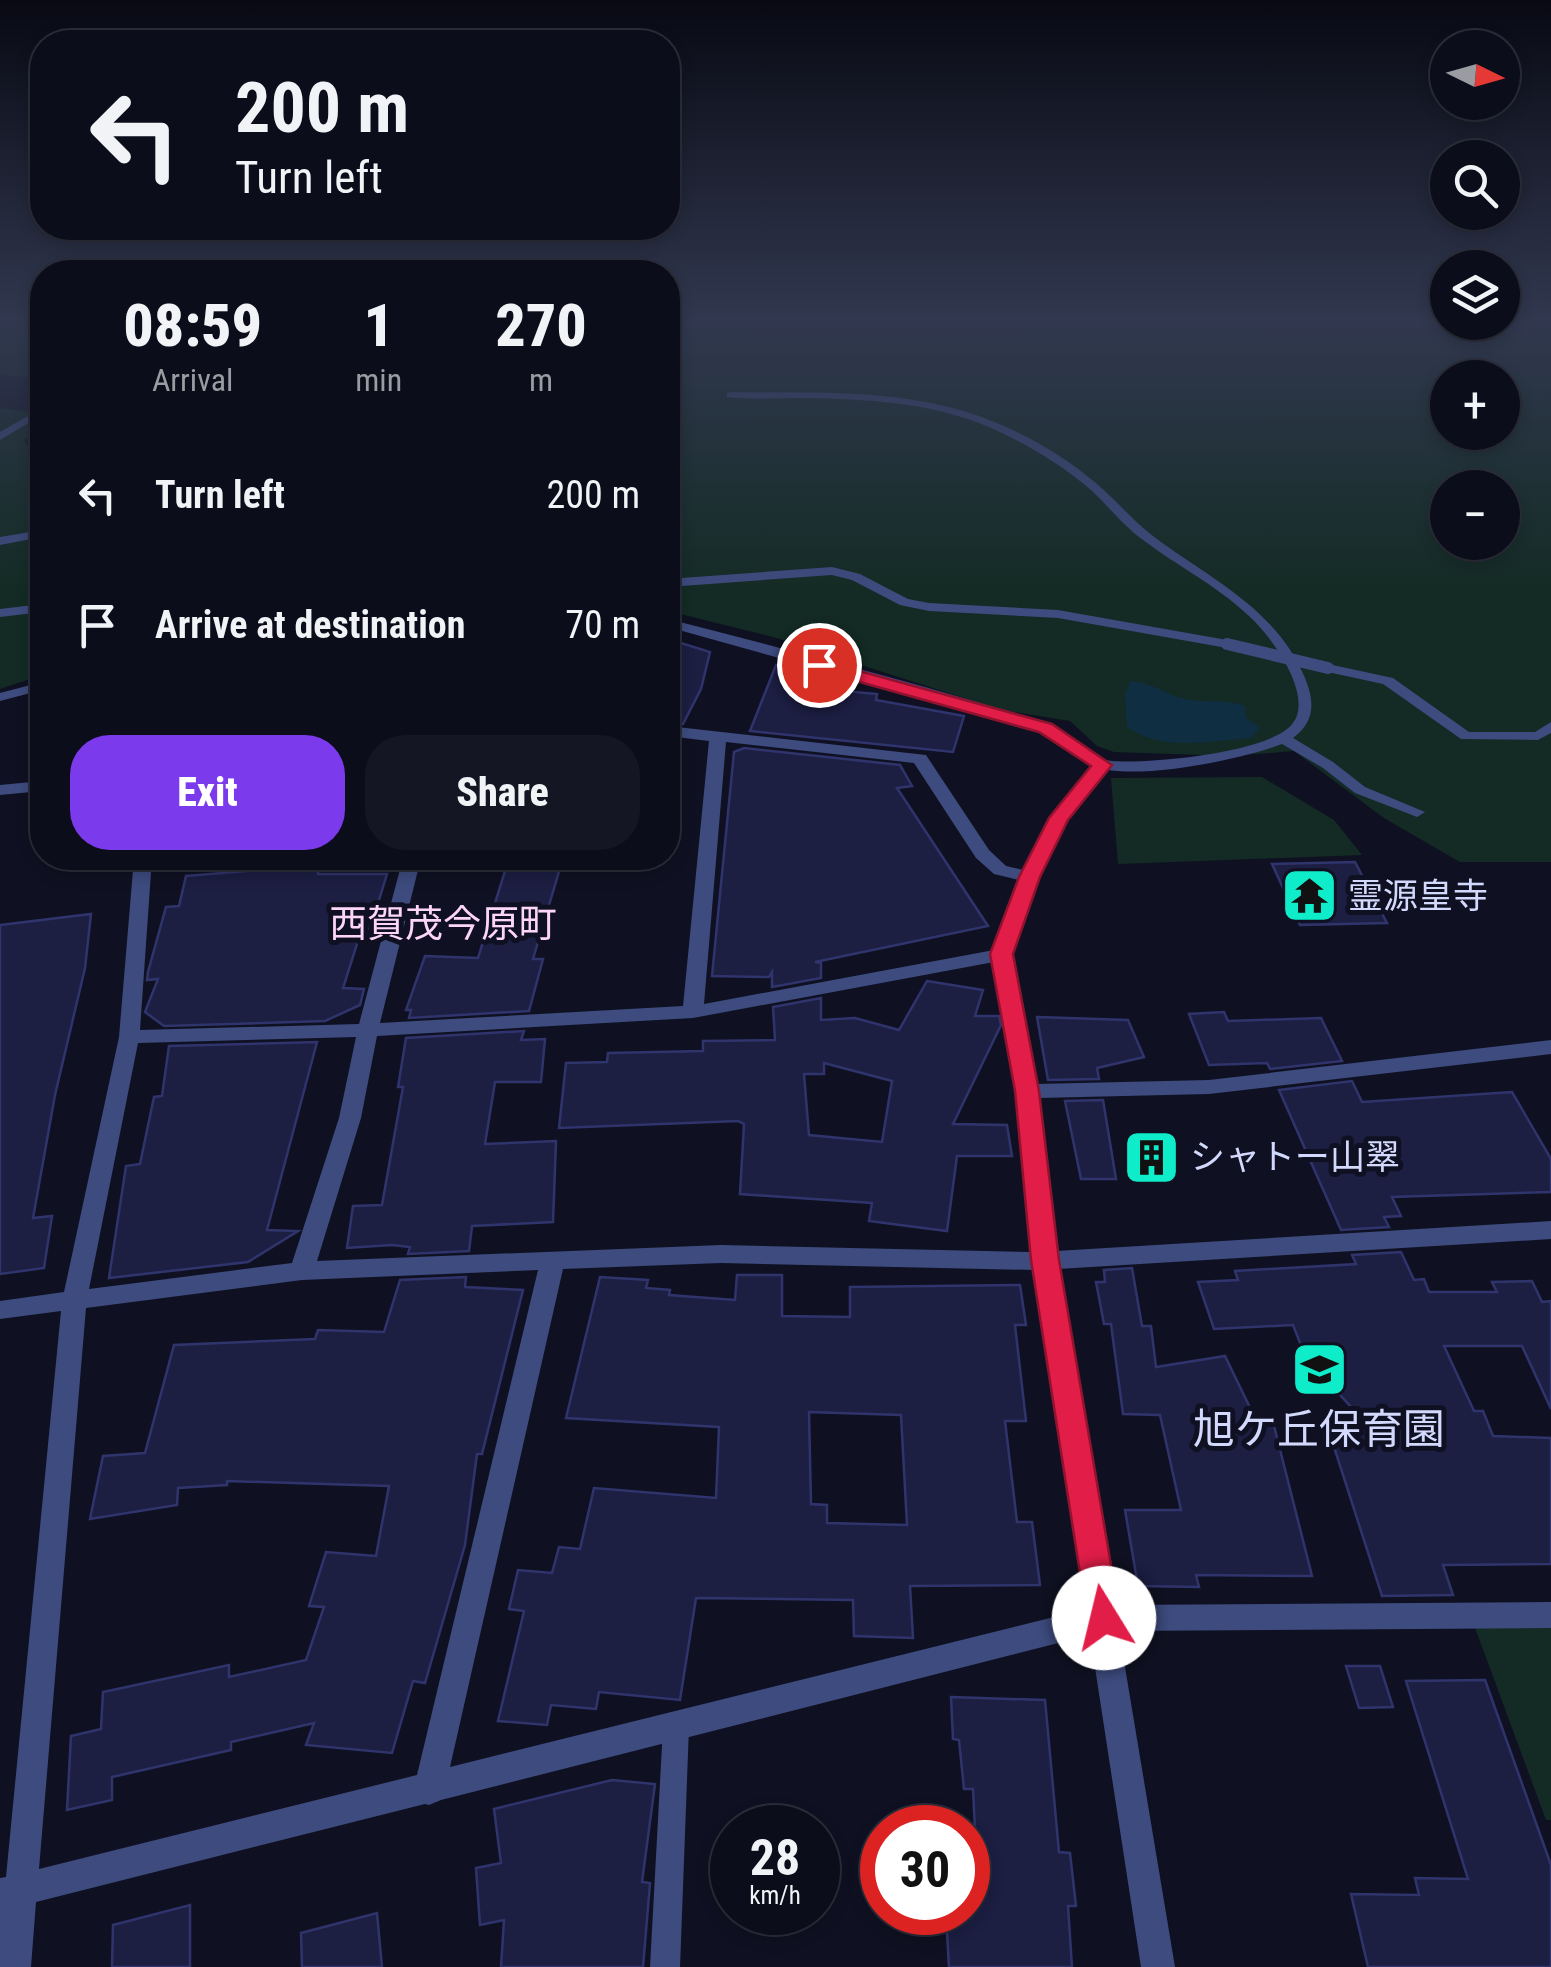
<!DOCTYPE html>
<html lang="en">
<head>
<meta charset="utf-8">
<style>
	body { margin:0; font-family:"Roboto Condensed","Noto Sans JP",sans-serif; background:#141623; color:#f1f3f6; height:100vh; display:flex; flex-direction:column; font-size:38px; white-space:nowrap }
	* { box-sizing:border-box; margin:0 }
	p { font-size:32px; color:#9a9ca2 }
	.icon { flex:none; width:55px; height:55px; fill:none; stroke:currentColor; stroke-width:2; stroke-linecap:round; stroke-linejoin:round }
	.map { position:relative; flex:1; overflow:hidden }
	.side { position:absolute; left:30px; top:260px; width:650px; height:610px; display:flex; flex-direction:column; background:#0b0d1a; border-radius:40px; box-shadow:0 5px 15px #0003,0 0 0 2px #2b2d39 }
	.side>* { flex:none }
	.top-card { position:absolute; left:30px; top:30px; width:650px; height:210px; border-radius:40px; box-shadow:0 5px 15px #0003,0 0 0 2px #2b2d39; background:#0b0d1a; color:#f1f3f6; overflow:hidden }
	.needle { width:65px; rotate:95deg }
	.tools { position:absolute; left:1430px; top:30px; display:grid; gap:20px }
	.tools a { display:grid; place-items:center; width:90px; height:90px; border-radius:50%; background:#0b0d1a; box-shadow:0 5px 15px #0003,0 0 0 2px #2b2d39; font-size:50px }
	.speed { position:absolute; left:710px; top:1805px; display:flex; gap:20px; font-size:50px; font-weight:700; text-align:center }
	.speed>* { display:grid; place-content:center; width:130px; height:130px; border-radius:50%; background:#0b0d1a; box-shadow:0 5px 15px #0003,0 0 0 2px #2b2d39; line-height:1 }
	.speed small { font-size:25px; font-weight:400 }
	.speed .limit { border:15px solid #d22; background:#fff; color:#111 }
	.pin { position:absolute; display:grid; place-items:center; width:85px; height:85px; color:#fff; margin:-42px; border:5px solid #fff; border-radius:50%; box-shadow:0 2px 10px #0007 }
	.me { position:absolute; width:110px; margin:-55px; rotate:351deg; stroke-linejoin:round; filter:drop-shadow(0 0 8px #0008) }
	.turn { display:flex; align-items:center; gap:35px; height:210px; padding:0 40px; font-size:45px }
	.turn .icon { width:130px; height:130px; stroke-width:2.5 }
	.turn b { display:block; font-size:70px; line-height:85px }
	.eta { display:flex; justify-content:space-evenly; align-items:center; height:170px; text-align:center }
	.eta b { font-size:60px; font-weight:800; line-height:70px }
	.primary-button { display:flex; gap:20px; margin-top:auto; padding:20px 40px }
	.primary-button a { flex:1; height:115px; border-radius:40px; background:#7c3aed; color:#fff; font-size:40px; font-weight:800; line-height:115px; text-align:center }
	.primary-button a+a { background:#141623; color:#f1f3f6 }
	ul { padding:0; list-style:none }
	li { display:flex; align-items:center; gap:30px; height:130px; padding:0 40px }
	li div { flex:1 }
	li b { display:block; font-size:38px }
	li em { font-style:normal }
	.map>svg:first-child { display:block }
	.green { fill:#132b24; fill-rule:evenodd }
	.water { fill:#0f2e41 }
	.building { fill:#1c1e42; stroke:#30346c; stroke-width:2.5; fill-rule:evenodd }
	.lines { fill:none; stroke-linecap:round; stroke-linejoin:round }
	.lane { fill:#3d4b7e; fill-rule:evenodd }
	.street { fill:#3d4b7e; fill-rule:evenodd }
	.lane-bridge { stroke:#3d4b7e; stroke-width:12 }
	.route { fill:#e11d48; stroke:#92132f; stroke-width:2.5 }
	.labels { text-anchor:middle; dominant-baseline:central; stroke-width:10; stroke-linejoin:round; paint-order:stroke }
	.poi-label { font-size:35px; fill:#d3d9fc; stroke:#0f1122; text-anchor:start }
	.neighbourhood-label { font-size:38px; fill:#fcd5f8; stroke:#0f1122 }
	.near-poi-label { font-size:42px; fill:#d3d9fc; stroke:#0f1122 }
</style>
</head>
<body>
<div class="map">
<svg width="1551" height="1967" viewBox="0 0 1551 1967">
	<rect width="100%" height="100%" fill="#0f1122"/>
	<g class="green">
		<path d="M 0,321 L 42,321 L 42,378 L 0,375 Z"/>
		<path d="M 668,321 L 1551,321 L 1551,862 L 1460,862 L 1384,818 L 1294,751 L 1231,756 L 1114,752 L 1097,746 L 1070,721 L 1002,710 L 773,637 L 668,611 ZM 1448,378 L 1502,378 L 1502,432 L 1448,432 ZM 1448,488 L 1502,488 L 1502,542 L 1448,542 Z"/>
		<path d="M 0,408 L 42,413 L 42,428 L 24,440 L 30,450 L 42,442 L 42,675 L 0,689 Z"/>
		<path d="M 1262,777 L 1334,820 L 1362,855 L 1118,864 L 1111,778 Z"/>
		<path d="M 1474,1625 L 1551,1625 L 1551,1820 L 1546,1820 Z"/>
	</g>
	<path class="water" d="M 1130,681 C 1151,682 1163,693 1182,698 C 1203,704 1224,698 1245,706 L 1246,718 L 1260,728 L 1251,738 C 1211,741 1161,752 1127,727 L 1125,696 Z"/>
	<g class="building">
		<path d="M 668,639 L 710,652 L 701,689 L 683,724 L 668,723 Z"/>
		<path d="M 776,665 L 847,681 L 844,691 L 877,694 L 876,700 L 964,716 L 953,752 L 750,731 Z"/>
		<path d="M 744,748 L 900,765 L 912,786 L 897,788 L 988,926 L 815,962 L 821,963 L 821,978 L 772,987 L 772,972 L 769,977 L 712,976 L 734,752 Z"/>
		<path d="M 509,858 L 563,858 L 533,959 L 543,959 L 529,1011 L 409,1018 L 411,1010 L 406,1010 L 425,956 L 478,958 Z"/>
		<path d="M 1355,862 L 1387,923 L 1300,925 L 1272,864 Z"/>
		<path d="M 318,865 L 318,874 L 387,874 L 370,929 L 362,928 L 343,988 L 364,989 L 360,1005 L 325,1021 L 164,1026 L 145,1012 L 158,979 L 147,980 L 148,972 L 166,907 L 179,906 L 186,876 Z"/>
		<path d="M 91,914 L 85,968 L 55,1095 L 33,1218 L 52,1216 L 44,1268 L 0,1274 L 0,925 Z"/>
		<path d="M 927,981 L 983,990 L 975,1016 L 999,1016 L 1001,1025 L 953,1124 L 1007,1125 L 1012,1156 L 957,1156 L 947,1231 L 869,1221 L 872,1203 L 740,1194 L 744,1124 L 738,1121 L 559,1128 L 566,1063 L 607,1062 L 608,1053 L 703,1051 L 703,1041 L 775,1040 L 773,1007 L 821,998 L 821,1020 L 855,1018 L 899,1030 ZM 824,1063 L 892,1081 L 882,1142 L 809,1135 L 804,1074 L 824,1074 Z"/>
		<path d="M 1224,1012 L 1228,1021 L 1321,1018 L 1342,1061 L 1270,1069 L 1267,1063 L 1209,1065 L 1189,1014 Z"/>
		<path d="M 1037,1017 L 1128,1020 L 1144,1057 L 1097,1068 L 1099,1079 L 1048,1080 Z"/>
		<path d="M 524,1031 L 521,1040 L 545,1039 L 541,1082 L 495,1082 L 485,1144 L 556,1141 L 553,1222 L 472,1226 L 469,1251 L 408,1254 L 410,1247 L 392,1245 L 347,1248 L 353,1206 L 382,1205 L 403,1087 L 398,1087 L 406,1038 Z"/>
		<path d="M 317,1042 L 267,1230 L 298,1231 L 248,1262 L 109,1278 L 126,1166 L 140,1164 L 154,1097 L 162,1096 L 169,1046 Z"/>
		<path d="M 1352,1081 L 1362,1102 L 1512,1092 L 1551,1159 L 1551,1192 L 1392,1197 L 1401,1216 L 1384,1217 L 1389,1227 L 1341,1230 L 1279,1090 Z"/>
		<path d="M 1103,1100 L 1116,1179 L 1081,1179 L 1065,1101 Z"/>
		<path d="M 1401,1252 L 1414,1280 L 1424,1279 L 1429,1292 L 1497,1292 L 1492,1282 L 1532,1281 L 1542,1302 L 1551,1301 L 1551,1409 L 1522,1346 L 1444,1346 L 1474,1411 L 1483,1411 L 1493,1436 L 1551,1438 L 1551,1564 L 1443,1565 L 1453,1595 L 1382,1596 L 1325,1419 L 1363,1420 L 1306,1358 L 1293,1325 L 1214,1329 L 1198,1282 L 1238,1280 L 1235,1271 L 1356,1264 L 1352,1255 Z"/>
		<path d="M 1132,1268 L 1142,1326 L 1151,1326 L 1156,1367 L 1225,1356 L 1255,1418 L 1272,1418 L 1312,1576 L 1196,1575 L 1199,1587 L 1138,1586 L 1125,1510 L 1181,1510 L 1160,1415 L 1123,1414 L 1111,1324 L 1104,1324 L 1096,1282 L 1105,1282 L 1104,1270 Z"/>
		<path d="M 737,1275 L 782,1275 L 782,1316 L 850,1317 L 850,1287 L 1020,1285 L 1026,1325 L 1015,1325 L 1026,1421 L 1005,1421 L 1017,1522 L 1032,1522 L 1040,1585 L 910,1586 L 913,1638 L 854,1636 L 853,1600 L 696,1598 L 680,1700 L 599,1692 L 596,1709 L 551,1705 L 547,1725 L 498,1721 L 524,1611 L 509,1609 L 518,1570 L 552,1573 L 559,1547 L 580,1549 L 594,1488 L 716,1498 L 719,1427 L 566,1418 L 600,1277 L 648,1280 L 646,1288 L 670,1290 L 669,1295 L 735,1300 ZM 809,1412 L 901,1415 L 907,1525 L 827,1523 L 827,1505 L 811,1504 Z"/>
		<path d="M 466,1277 L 465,1287 L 523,1290 L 482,1454 L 477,1454 L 465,1545 L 425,1683 L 413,1681 L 392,1753 L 306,1745 L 314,1723 L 231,1742 L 231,1750 L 112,1777 L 112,1800 L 67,1810 L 71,1736 L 101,1729 L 103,1692 L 229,1665 L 229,1677 L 306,1660 L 324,1607 L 309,1606 L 326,1552 L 376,1556 L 389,1486 L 227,1481 L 227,1485 L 178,1488 L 177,1505 L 90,1519 L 103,1456 L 145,1453 L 174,1345 L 315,1339 L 318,1330 L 384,1332 L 400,1280 Z"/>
		<path d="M 1346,1666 L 1380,1666 L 1393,1707 L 1359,1708 Z"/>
		<path d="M 1485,1680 L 1551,1865 L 1551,1967 L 1368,1967 L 1351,1894 L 1419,1895 L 1415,1878 L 1468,1879 L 1406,1681 Z"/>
		<path d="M 951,1697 L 1045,1700 L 1059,1852 L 1070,1853 L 1076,1906 L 1068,1906 L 1072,1967 L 949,1967 L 946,1915 L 968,1915 L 968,1850 L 976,1850 L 973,1789 L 964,1789 L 959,1740 L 953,1739 Z"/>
		<path d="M 612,1780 L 655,1784 L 642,1882 L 650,1883 L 643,1967 L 501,1967 L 504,1920 L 480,1925 L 476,1868 L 501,1863 L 494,1809 Z"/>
		<path d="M 190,1905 L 190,1967 L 112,1967 L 113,1925 Z"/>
		<path d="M 377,1913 L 382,1967 L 302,1967 L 301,1933 Z"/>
	</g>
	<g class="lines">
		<g class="lane">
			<path d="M 731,392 C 814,393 899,388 979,416 C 1021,431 1063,455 1097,484 C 1116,500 1132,520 1153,536 C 1210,579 1276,608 1305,678 C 1315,702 1315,722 1293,738 L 1333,762 L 1365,787 L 1425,812 L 1417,817 L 1412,815 L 1355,793 L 1323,768 L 1282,744 C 1240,760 1137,781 1095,767 C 1072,759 1057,738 1035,729 L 668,627 L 668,619 C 792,651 918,683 1040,721 C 1066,730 1084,759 1112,761 C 1148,764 1272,753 1293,723 C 1314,695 1271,636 1250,617 C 1216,584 1171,563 1134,533 C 1119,520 1106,504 1091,490 C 1061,464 1025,443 989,427 C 930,402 866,399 803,398 C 778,398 752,400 727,397 L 727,393 Z"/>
			<path d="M 42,408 L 42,415 L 0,440 L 0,432 Z"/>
			<path d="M 42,530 L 42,537 L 0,545 L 0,537 Z"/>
			<path d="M 832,567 L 860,574 L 908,599 L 929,603 L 1058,610 L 1227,640 L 1234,644 L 1227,648 L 1058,618 L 929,611 L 900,605 L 852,580 L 832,575 L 668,587 L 668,579 Z"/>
			<path d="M 42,604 L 42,612 L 0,617 L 0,609 Z"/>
			<path d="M 1328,664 L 1393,678 L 1469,732 L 1535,732 L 1551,722 L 1551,733 L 1538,740 L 1461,739 L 1383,684 L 1323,671 L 1321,668 Z"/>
			<path d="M 42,682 L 42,690 L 0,701 L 0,693 Z"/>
			<path d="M 676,1714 L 685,1718 L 689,1727 L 680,1967 L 650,1967 L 663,1727 L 667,1718 Z"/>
		</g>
		<g class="street">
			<path d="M 668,726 L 926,755 L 989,850 L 1006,866 L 1023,870 L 1050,818 L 1096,761 L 1108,761 L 1108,769 L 1067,819 L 1038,877 L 1012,954 L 1036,1084 L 1209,1080 L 1551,1040 L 1551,1054 L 1209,1094 L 1039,1098 L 1056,1251 L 1551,1221 L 1551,1239 L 1058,1269 L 1114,1605 L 1551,1602 L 1551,1628 L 1119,1631 L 1175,1967 L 1141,1967 L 1090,1635 L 441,1800 L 429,1805 L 425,1804 L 36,1902 L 31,1967 L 0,1967 L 0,1878 L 6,1877 L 61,1311 L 0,1319 L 0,1301 L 64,1292 L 119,1037 L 134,858 L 152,858 L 140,1030 L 359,1024 L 403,858 L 421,858 L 380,1023 L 683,1006 L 709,741 L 668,736 ZM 726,742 L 914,763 L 976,858 L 994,874 L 1019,880 L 994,950 L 704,1004 ZM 994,962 L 1016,1091 L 1032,1252 L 721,1245 L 317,1261 L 361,1118 L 377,1036 L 693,1018 ZM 356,1037 L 339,1118 L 292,1263 L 89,1289 L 138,1043 ZM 721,1263 L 1034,1270 L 1086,1609 L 450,1767 L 563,1269 ZM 538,1270 L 417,1775 L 39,1869 L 86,1308 L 302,1280 Z"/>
			<path d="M 42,781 L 42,791 L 0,795 L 0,785 Z"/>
		</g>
		<path class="lane-bridge" d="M 1227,644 L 1328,668"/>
	</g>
	<linearGradient id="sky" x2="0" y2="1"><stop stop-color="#080913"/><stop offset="0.54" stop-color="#31384f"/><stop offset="1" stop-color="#31384f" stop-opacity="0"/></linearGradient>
	<rect width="1551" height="596" fill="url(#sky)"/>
	<path class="route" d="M 819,660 L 1052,724 L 1112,765 L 1068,820 L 1040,877 L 1013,954 L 1039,1091 L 1059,1260 L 1120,1618 L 1115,1628 L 1104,1633 L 1092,1628 L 1087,1618 L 1031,1260 L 1015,1091 L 990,954 L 1019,877 L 1049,818 L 1091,766 L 1039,732 L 813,669 L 813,661 Z"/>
	<defs>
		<symbol id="temple-square" viewBox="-11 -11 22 22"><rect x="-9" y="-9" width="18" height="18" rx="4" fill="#0fecc9" stroke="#0f1122"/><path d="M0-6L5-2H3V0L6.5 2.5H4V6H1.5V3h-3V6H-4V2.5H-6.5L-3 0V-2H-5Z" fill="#111"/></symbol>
		<symbol id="building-square" viewBox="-11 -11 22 22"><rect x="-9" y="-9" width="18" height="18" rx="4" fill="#0fecc9" stroke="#0f1122"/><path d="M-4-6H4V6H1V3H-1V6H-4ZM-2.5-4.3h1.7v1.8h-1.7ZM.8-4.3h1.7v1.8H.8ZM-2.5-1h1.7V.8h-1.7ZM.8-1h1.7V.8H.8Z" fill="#111"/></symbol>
		<symbol id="school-square" viewBox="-11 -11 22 22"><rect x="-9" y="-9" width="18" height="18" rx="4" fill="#0fecc9" stroke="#0f1122"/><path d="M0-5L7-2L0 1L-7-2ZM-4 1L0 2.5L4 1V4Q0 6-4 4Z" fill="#111"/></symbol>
	</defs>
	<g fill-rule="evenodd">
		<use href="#temple-square" x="1278" y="864" width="63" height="63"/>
		<use href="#building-square" x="1120" y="1126" width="63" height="63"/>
		<use href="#school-square" x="1288" y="1338" width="63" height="63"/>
	</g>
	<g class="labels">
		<g class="poi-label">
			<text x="1348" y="896">霊源皇寺</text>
			<text x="1190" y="1157">シャトー山翠</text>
		</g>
		<g class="neighbourhood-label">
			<text x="443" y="924">西賀茂今原町</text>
		</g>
		<g class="near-poi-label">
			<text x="1319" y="1429">旭ケ丘保育園</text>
		</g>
	</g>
</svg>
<div class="tools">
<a><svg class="needle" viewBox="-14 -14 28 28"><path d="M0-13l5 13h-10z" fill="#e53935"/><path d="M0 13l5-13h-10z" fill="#9a9ca2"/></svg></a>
<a><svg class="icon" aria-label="search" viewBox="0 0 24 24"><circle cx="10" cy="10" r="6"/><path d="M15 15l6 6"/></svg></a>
<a><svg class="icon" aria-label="layers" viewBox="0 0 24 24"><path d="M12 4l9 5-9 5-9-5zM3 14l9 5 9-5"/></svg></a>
<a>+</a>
<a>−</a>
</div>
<div class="speed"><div>28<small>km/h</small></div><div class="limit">30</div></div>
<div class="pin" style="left:819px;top:665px;background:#d93025"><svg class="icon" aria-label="arrive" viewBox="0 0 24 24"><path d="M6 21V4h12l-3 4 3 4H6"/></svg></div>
<svg class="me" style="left:1104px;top:1618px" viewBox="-20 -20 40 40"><circle r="19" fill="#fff"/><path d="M0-13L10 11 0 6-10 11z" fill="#e11d48"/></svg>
<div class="top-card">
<div class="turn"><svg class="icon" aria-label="left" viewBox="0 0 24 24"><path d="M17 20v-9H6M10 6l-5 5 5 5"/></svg><div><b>200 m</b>Turn left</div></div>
</div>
<section class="side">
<div class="eta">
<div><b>08:59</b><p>Arrival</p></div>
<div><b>1</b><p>min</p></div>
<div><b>270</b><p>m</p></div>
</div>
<ul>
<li><svg class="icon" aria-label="left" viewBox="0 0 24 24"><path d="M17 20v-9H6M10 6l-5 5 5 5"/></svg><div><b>Turn left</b></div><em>200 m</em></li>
<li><svg class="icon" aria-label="arrive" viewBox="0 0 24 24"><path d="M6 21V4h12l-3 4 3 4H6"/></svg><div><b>Arrive at destination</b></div><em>70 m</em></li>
</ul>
<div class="primary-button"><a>Exit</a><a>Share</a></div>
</section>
</div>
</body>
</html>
